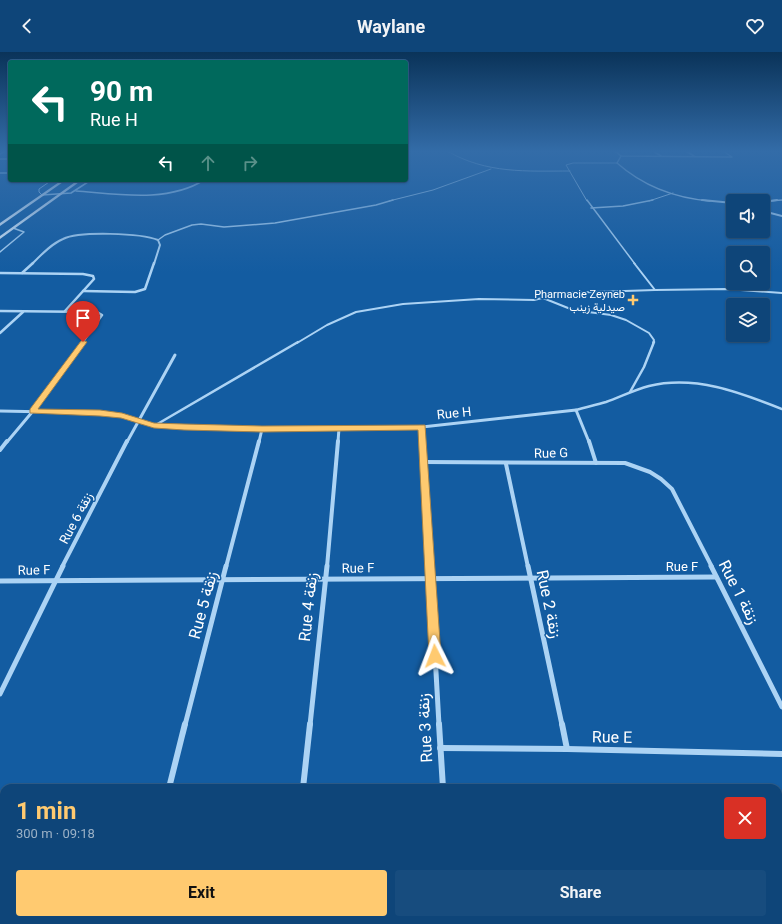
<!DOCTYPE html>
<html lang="en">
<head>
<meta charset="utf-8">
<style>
	body { margin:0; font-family:Roboto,Vazirmatn,sans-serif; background:#174c7e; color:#f1f3f6; height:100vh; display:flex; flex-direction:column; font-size:15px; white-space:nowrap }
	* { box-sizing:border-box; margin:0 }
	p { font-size:13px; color:#9bb1c6 }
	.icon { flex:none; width:22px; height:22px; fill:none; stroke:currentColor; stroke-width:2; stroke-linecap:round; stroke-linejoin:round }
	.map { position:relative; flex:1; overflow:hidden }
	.sheet { position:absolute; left:0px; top:732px; width:782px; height:140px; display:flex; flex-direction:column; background:#0e4579; border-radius:12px 12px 0 0; box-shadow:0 1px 3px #0004,0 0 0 1px #2e5d8a }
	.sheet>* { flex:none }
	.banner { position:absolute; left:8px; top:8px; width:400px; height:122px; border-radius:4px; box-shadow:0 1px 3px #0004,0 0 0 1px #2e5d8a; background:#00695c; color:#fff; overflow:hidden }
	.controls { position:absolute; left:726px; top:142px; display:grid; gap:8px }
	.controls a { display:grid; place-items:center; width:44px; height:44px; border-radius:4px; background:#0e4579; box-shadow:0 1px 3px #0004,0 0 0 1px #2e5d8a; font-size:20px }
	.pin { position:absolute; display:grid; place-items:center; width:34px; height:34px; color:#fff; margin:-41px -17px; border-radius:50% 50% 50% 0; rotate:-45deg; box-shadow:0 0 4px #0007 }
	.pin .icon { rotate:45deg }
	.me { position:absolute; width:44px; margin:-22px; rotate:357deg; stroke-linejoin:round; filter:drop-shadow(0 0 3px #0008) }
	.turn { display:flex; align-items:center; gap:14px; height:84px; padding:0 16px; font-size:18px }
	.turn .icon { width:52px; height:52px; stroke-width:2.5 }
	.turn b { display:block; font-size:28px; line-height:34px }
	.lanes { display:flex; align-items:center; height:38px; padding:0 16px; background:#0003; justify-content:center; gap:20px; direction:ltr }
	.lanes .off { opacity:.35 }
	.round { display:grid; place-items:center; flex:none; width:42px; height:42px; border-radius:4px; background:#174c7e }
	.summary { display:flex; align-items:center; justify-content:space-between; height:68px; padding:0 16px }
	h1 { font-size:24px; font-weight:700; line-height:30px; color:#ffca70 }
	.primary-button { display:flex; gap:8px; margin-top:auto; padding:8px 16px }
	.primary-button a { flex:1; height:46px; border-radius:4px; background:#ffca70; color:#111; font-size:16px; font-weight:700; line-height:46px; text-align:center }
	.primary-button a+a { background:#174c7e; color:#f1f3f6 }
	header { display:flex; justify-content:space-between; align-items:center; height:52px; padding:0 16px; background:#0e4579; font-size:18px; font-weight:700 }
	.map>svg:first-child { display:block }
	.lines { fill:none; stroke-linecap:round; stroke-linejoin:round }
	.service-far3 { stroke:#acd3f4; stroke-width:1 }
	.service-far2 { stroke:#acd3f4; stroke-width:1.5 }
	.service-far1 { stroke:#acd3f4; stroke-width:2 }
	.service { stroke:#acd3f4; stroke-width:2.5 }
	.minor-far6 { stroke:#acd3f4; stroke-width:1.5 }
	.minor-far5 { stroke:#acd3f4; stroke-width:2 }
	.minor-far4 { stroke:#acd3f4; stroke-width:2.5 }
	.minor-far3 { stroke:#acd3f4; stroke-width:3 }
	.minor-far2 { stroke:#acd3f4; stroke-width:4 }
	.minor-far1 { stroke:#acd3f4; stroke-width:5 }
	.minor { stroke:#acd3f4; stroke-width:6 }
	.secondary { fill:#ddedfd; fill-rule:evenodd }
	.route { fill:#ffca70; stroke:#a68349 }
	.poi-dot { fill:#ffca70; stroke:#135ca1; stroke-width:1.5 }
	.labels { text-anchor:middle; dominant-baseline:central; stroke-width:3; stroke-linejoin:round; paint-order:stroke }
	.far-poi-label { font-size:11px; fill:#fff; stroke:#135ca1; text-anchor:end }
	.street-label { font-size:13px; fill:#fff; stroke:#135ca1 }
	.near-street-label { font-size:16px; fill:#fff; stroke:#135ca1 }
</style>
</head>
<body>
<header><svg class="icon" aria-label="back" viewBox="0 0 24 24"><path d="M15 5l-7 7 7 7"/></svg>Waylane<svg class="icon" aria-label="heart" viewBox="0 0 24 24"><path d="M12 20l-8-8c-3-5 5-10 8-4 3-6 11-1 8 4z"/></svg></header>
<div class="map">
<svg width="782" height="872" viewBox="0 0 782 872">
	<rect width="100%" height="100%" fill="#135ca1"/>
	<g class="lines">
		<g class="service-far3">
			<path d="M 447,99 C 487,122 526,119 570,119"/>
			<path d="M 42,143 L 39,140 L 39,137 L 52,128"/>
			<path d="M 389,149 L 433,138 L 491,117"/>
			<path d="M 587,149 L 566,113 L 573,111 L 617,111"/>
			<path d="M 649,149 L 673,141"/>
		</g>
		<g class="service-far2">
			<path d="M 587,148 L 635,212"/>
			<path d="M 591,156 L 623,154 L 653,148"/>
			<path d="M 158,188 L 165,183 L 192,173 L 201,172 L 224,175 L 275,171 L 376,153 L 393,148"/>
			<path d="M 0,200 L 24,180 L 13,176"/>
		</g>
		<g class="service-far1">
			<path d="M 634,211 L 655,238"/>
			<path d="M 543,246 L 573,258 L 611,263 L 626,268 L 649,281 L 654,288 L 653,291"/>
			<path d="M 297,291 L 327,273 L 356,260 L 403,252 L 479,247 L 534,248 L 564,241 L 655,238 L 727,237 L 782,241"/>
		</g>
		<g class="service">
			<path d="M 630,340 L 644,315 L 654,290"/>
			<path d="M 576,358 C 586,355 596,353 606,350 C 620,345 634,338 649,334 C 695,323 739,340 782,357"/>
			<path d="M 154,374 L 298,290"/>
		</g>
		<g class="minor-far6">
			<path d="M 615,99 L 621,104 L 732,105 L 723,99"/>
			<path d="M 653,99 L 661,104"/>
			<path d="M 686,99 L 694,104"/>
			<path d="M 0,102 L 5,99"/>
			<path d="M 621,104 L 617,111 C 643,134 675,146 710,149"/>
			<path d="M 0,107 L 10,107"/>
			<path d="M 0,121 L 10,121"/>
			<path d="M 126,130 L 202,130"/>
			<path d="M 76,139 C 117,142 168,151 204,128"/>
			<path d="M 42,143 L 71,141 L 91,128"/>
			<path d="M 768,149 L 782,148"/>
		</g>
		<g class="minor-far5">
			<path d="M 702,148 L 733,151"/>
			<path d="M 763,150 L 777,148"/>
			<path d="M 763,159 L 782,164"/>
			<path d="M 32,212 C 41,203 51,192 63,187 C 79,179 141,181 158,188 L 160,193 L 154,212"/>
		</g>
		<g class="minor-far4">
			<path d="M 0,221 L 83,222 L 93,224 L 94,227 L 65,259"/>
			<path d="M 22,221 L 33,211"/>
			<path d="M 83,239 L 135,240 L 145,237 L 154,211"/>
			<path d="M 0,259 L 97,260 L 102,263 L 82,291"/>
			<path d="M 0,281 L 23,260"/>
		</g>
		<g class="minor-far3">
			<path d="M 0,359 L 100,361 L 122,364 L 154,374 L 262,377 L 422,375 L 576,358 L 589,390"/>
			<path d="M 422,375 L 423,390"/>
			<path d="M 7,390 L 33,359 L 83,290"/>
			<path d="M 127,390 L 175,303"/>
			<path d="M 259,390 L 262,377"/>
			<path d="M 338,390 L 339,376"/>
		</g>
		<g class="minor-far2">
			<path d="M 423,389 L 430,515"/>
			<path d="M 589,389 L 596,411"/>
			<path d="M 0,398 L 7,389"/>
			<path d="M 423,410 L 625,411 L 650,420 L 661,427 L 672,437 L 712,515"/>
			<path d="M 506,412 L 528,515"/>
			<path d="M 62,515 L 127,389"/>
			<path d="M 226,515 L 259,389"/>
			<path d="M 327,515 L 338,389"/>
		</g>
		<g class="minor-far1">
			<path d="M 430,514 L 439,673"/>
			<path d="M 528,514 L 562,673"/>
			<path d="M 711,514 L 782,655"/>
			<path d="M 0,529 L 716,525"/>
			<path d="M 0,642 L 63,514"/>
			<path d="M 185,673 L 226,514"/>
			<path d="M 310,673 L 327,514"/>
		</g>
		<g class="minor">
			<path d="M 439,672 L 443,736"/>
			<path d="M 562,672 L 567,697"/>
			<path d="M 440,696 L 567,697 L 782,702"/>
			<path d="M 169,736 L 185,672"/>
			<path d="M 303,736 L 310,672"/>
			<path d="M 778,824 L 782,812"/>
			<path d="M 288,868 L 288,872"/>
			<path d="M 452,868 L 452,872"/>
			<path d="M 134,872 L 135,868"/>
			<path d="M 335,872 L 399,868"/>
			<path d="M 761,872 L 762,868"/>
		</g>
		<g class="secondary">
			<path d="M 62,128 L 66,128 L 0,174 L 0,171 Z"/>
			<path d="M 78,128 L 82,128 L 0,187 L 0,184 Z"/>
		</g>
	</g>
	<linearGradient id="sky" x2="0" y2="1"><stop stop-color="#0a3359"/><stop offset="0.45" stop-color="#336ca8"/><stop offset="1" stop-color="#336ca8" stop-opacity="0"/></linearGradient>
	<rect width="782" height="221" fill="url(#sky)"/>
	<path class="route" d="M 83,288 L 87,290 L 38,357 L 100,358 L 122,361 L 154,371 L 184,372 L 262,374 L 425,373 L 441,604 L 439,608 L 435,609 L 431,608 L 429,604 L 418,378 L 262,380 L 184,378 L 154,376 L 121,366 L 100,364 L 30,361 L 30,357 L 81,289 Z"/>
	<path class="poi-dot" d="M631 242h4v4h4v4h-4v4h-4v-4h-4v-4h4z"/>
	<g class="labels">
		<g class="far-poi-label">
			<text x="625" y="242">Pharmacie Zeyneb<tspan x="625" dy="13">صيدلية زينب</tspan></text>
		</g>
		<g class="street-label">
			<text transform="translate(454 361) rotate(-6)">Rue H</text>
			<text transform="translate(551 401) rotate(-1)">Rue G</text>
			<text transform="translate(76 466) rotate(-62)">Rue 6 زنقة</text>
			<text x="682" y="514">Rue F</text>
			<text transform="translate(358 516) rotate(-1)">Rue F</text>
			<text transform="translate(34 518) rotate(-1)">Rue F</text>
		</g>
		<g class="near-street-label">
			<text transform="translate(739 540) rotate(63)">Rue 1 زنقة</text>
			<text transform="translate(549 552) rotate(78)">Rue 2 زنقة</text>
			<text transform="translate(203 553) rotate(-75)">Rue 5 زنقة</text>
			<text transform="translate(308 555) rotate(-84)">Rue 4 زنقة</text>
			<text transform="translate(425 676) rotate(-93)">Rue 3 زنقة</text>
			<text transform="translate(612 685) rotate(1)">Rue E</text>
		</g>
	</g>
</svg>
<div class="controls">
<a><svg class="icon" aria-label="sound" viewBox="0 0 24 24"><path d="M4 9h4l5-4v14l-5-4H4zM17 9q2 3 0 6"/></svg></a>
<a><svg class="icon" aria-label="search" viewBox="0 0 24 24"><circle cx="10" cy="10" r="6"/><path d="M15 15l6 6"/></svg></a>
<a><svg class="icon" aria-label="layers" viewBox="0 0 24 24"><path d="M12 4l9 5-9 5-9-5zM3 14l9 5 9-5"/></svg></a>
</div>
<div class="pin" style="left:83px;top:290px;background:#d93025"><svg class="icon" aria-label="arrive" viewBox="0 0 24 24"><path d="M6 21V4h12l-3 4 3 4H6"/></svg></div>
<svg class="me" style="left:435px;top:604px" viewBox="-20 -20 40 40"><path d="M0-17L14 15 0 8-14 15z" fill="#ffca70" stroke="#fff" stroke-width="4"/></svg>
<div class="banner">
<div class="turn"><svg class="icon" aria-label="left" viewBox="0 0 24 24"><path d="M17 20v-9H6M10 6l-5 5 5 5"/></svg><div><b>90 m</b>Rue H</div></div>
<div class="lanes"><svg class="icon" aria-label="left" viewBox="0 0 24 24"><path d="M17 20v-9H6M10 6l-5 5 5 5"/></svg><svg class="icon off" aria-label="ahead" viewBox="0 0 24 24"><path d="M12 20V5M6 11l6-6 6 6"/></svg><svg class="icon off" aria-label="right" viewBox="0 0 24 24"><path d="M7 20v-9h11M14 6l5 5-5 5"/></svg></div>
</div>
<section class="sheet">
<div class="summary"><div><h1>1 min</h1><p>300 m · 09:18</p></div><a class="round" style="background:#d93025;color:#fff"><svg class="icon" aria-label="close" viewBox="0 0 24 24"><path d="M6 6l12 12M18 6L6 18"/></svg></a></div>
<div class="primary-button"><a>Exit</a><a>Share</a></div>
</section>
</div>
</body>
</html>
